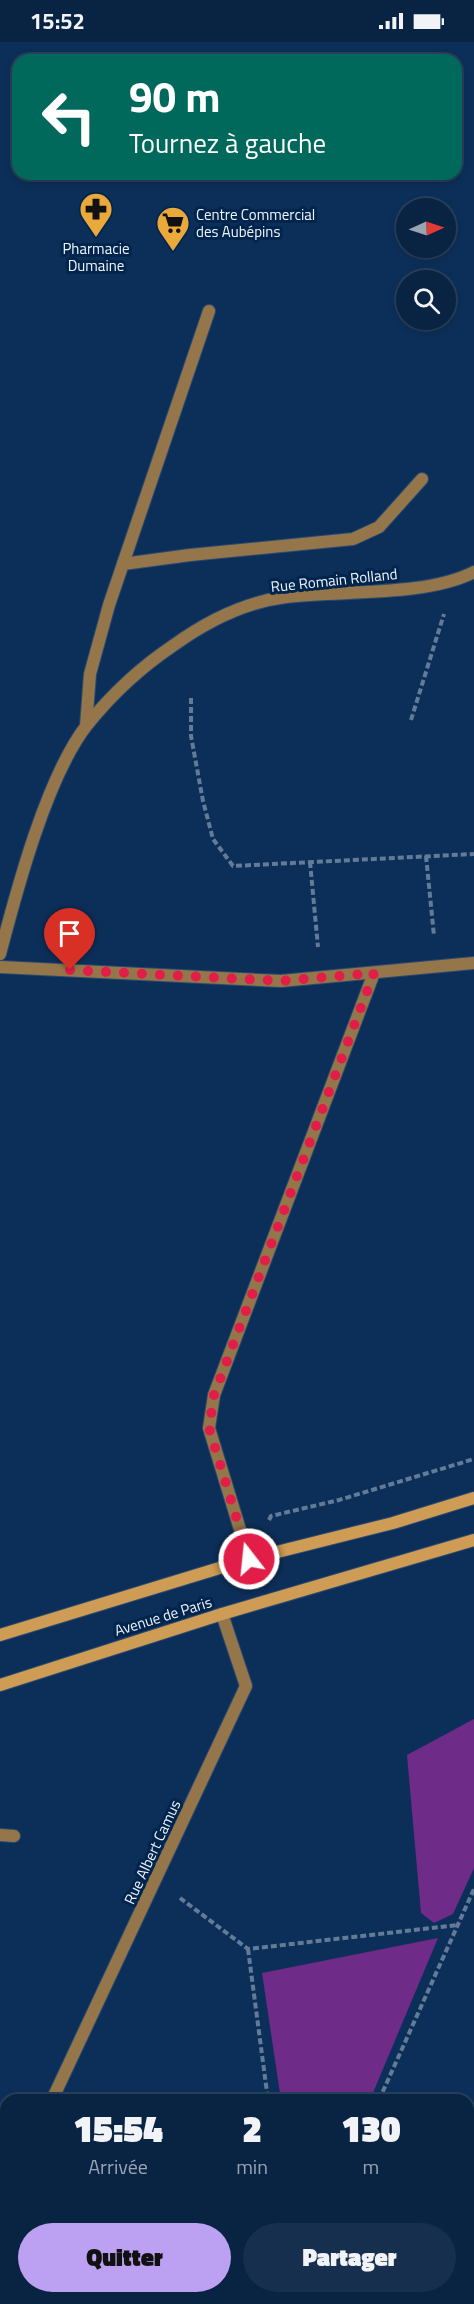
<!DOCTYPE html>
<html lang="fr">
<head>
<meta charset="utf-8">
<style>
	body { margin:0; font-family:"Titillium Web",sans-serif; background:#172f4e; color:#f1f3f6; height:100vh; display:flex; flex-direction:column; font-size:22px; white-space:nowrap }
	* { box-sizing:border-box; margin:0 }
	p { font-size:20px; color:#99a4b2 }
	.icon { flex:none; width:33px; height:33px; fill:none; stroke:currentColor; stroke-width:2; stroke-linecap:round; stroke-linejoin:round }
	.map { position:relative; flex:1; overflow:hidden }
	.details { position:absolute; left:0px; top:2052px; width:474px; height:210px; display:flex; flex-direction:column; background:#092343; border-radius:18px 18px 0 0; box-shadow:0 3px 9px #0003,0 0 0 2px #29405c }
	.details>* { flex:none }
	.top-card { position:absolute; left:12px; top:12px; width:450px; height:126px; border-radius:18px; box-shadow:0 3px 9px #0003,0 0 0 2px #29405c; background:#00695c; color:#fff; overflow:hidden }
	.needle { width:39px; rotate:87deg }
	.controls { position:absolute; left:396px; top:156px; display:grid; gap:12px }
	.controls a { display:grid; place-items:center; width:60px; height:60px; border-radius:50%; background:#092343; box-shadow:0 3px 9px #0003,0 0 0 2px #29405c; font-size:30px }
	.pin { position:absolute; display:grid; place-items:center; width:51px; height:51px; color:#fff; margin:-62px -26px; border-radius:50% 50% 50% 0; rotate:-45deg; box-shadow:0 0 6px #0007 }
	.pin .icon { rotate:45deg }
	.me { position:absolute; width:66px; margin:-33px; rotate:344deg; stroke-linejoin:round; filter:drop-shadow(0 0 4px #0008) }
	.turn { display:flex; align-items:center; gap:21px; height:126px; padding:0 18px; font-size:27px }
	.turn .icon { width:78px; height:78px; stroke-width:2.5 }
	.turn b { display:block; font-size:42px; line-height:51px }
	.eta { display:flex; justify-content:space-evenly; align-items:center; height:102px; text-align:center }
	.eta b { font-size:36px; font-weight:800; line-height:42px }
	.primary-button { display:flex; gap:12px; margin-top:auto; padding:12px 18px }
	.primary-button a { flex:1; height:69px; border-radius:36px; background:#bca0f2; color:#111; font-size:24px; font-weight:800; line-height:69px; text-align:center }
	.primary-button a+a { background:#172f4e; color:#f1f3f6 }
	.status { display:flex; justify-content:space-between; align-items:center; height:42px; padding:0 30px; background:#092343; direction:ltr }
	.status svg { height:16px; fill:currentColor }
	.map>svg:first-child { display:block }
	.green { fill:#6f2b88 }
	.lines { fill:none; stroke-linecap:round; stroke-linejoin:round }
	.service-casing { stroke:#2c4b70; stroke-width:14 }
	.minor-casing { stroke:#2c4b70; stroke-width:14 }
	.secondary-casing { stroke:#2c4b70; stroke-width:14 }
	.path { stroke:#647b98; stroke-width:4; stroke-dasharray:6 3; stroke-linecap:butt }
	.service { stroke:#94764a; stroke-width:12 }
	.minor { stroke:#94764a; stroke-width:12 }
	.secondary { stroke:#ce9c54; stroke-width:12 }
	.route { stroke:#e11d48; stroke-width:10; stroke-dasharray:0 18 }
	.labels { text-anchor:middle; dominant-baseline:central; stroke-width:6; stroke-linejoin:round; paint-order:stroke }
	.poi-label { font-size:15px; fill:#f0f5fc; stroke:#02254e; text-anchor:start }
	.street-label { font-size:15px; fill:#f0f5fc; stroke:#02254e }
</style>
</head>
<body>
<div class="status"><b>15:52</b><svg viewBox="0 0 49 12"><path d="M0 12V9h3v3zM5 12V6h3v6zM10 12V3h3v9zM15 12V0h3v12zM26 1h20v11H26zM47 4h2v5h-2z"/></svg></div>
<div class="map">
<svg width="474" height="2262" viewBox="0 0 474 2262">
	<rect width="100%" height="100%" fill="#0c2f59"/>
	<g class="green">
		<path d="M 474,1677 L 474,1826 L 453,1872 L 434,1881 L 421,1871 L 407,1713 Z"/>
		<path d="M 438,1896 L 370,2058 L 281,2058 L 262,1931 Z"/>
		<path d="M 105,2256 L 276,2256 L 273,2262 L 105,2262 Z"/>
	</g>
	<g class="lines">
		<defs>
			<g id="service">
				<path d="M 123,522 L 190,513 L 353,497 L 379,485 L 422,437"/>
				<path d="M 86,684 L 90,632 L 109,563 L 209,269"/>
				<path d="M 0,1793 L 14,1794"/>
			</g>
			<g id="minor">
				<path d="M 0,912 C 17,847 47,734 87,683 C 112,652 141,625 174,603 C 206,580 245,560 286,555 C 341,548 425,555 474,530"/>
				<path d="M 0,925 L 281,939 L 474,921"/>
				<path d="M 249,1517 L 209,1386 L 214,1353 L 374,931"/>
				<path d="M 52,2058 L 246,1644 L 222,1572"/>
				<path d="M 0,2139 L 6,2134"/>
				<path d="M 468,2176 L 474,2163"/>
				<path d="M 429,2262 L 432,2256"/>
			</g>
			<g id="secondary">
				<path d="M 0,1593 L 249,1517 L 393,1481 L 474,1456"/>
				<path d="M 0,1643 L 222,1572 L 474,1498"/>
			</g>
		</defs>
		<use href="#service" class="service-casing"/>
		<use href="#minor" class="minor-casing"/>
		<use href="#secondary" class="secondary-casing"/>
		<g class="path">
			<path d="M 191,656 L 191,694 L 203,759 L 213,797 L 233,824 L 474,812"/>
			<path d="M 411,678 L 444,572"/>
			<path d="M 426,814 L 434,894"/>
			<path d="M 310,820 L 318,905"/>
			<path d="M 269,1478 L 271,1474 L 339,1458 L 474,1417"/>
			<path d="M 180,1856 L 248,1907 L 458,1883"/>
			<path d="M 248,1907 L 268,2058"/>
			<path d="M 379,2058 L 474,1847"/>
			<path d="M 93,2256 L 93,2262"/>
			<path d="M 286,2262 L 289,2256"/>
		</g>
		<use href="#service" class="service"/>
		<use href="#minor" class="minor"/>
		<use href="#secondary" class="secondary"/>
	</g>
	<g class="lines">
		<path class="route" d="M 70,928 L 281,939 L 374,931 L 214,1353 L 209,1386 L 249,1517"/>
	</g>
	<defs>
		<symbol id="pharmacy-pin" viewBox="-11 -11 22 30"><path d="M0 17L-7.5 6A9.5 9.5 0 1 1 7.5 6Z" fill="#eca93b" stroke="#02254e"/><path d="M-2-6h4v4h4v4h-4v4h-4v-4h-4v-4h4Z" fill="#111"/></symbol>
		<symbol id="supermarket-pin" viewBox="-11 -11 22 30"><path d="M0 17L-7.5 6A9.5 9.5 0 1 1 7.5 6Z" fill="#eca93b" stroke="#02254e"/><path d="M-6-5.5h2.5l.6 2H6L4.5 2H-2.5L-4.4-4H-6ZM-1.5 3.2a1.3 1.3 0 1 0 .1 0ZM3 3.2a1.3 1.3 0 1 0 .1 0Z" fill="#111"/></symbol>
	</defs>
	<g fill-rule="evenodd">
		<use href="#pharmacy-pin" x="77" y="148" width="38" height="52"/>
		<use href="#supermarket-pin" x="154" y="162" width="38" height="52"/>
	</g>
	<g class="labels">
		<g class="poi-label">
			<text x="196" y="172">Centre Commercial<tspan x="196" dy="17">des Aubépins</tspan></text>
			<text x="96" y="206" text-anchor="middle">Pharmacie<tspan x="96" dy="17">Dumaine</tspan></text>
		</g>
		<g class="street-label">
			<text transform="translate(334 538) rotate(-6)">Rue Romain Rolland</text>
			<text transform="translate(163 1574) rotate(-17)">Avenue de Paris</text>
			<text transform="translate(152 1810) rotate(-65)">Rue Albert Camus</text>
		</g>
	</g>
</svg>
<div class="controls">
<a><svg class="needle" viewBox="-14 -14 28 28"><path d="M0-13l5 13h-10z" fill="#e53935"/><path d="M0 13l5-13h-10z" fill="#99a4b2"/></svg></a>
<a><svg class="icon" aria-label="search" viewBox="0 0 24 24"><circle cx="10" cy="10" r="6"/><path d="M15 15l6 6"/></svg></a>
</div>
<div class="pin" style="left:70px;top:928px;background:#d93025"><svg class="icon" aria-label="arrive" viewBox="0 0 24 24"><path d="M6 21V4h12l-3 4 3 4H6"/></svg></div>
<svg class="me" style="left:249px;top:1517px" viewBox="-20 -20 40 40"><circle r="17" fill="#e11d48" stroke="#fff" stroke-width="3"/><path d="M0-11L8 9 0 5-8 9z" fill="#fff"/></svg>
<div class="top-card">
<div class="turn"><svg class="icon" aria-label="left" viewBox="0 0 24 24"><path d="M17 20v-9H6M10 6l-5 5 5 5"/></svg><div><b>90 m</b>Tournez à gauche</div></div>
</div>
<section class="details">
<div class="eta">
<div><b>15:54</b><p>Arrivée</p></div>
<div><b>2</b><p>min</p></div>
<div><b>130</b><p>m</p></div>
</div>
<div class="primary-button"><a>Quitter</a><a>Partager</a></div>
</section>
</div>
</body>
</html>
